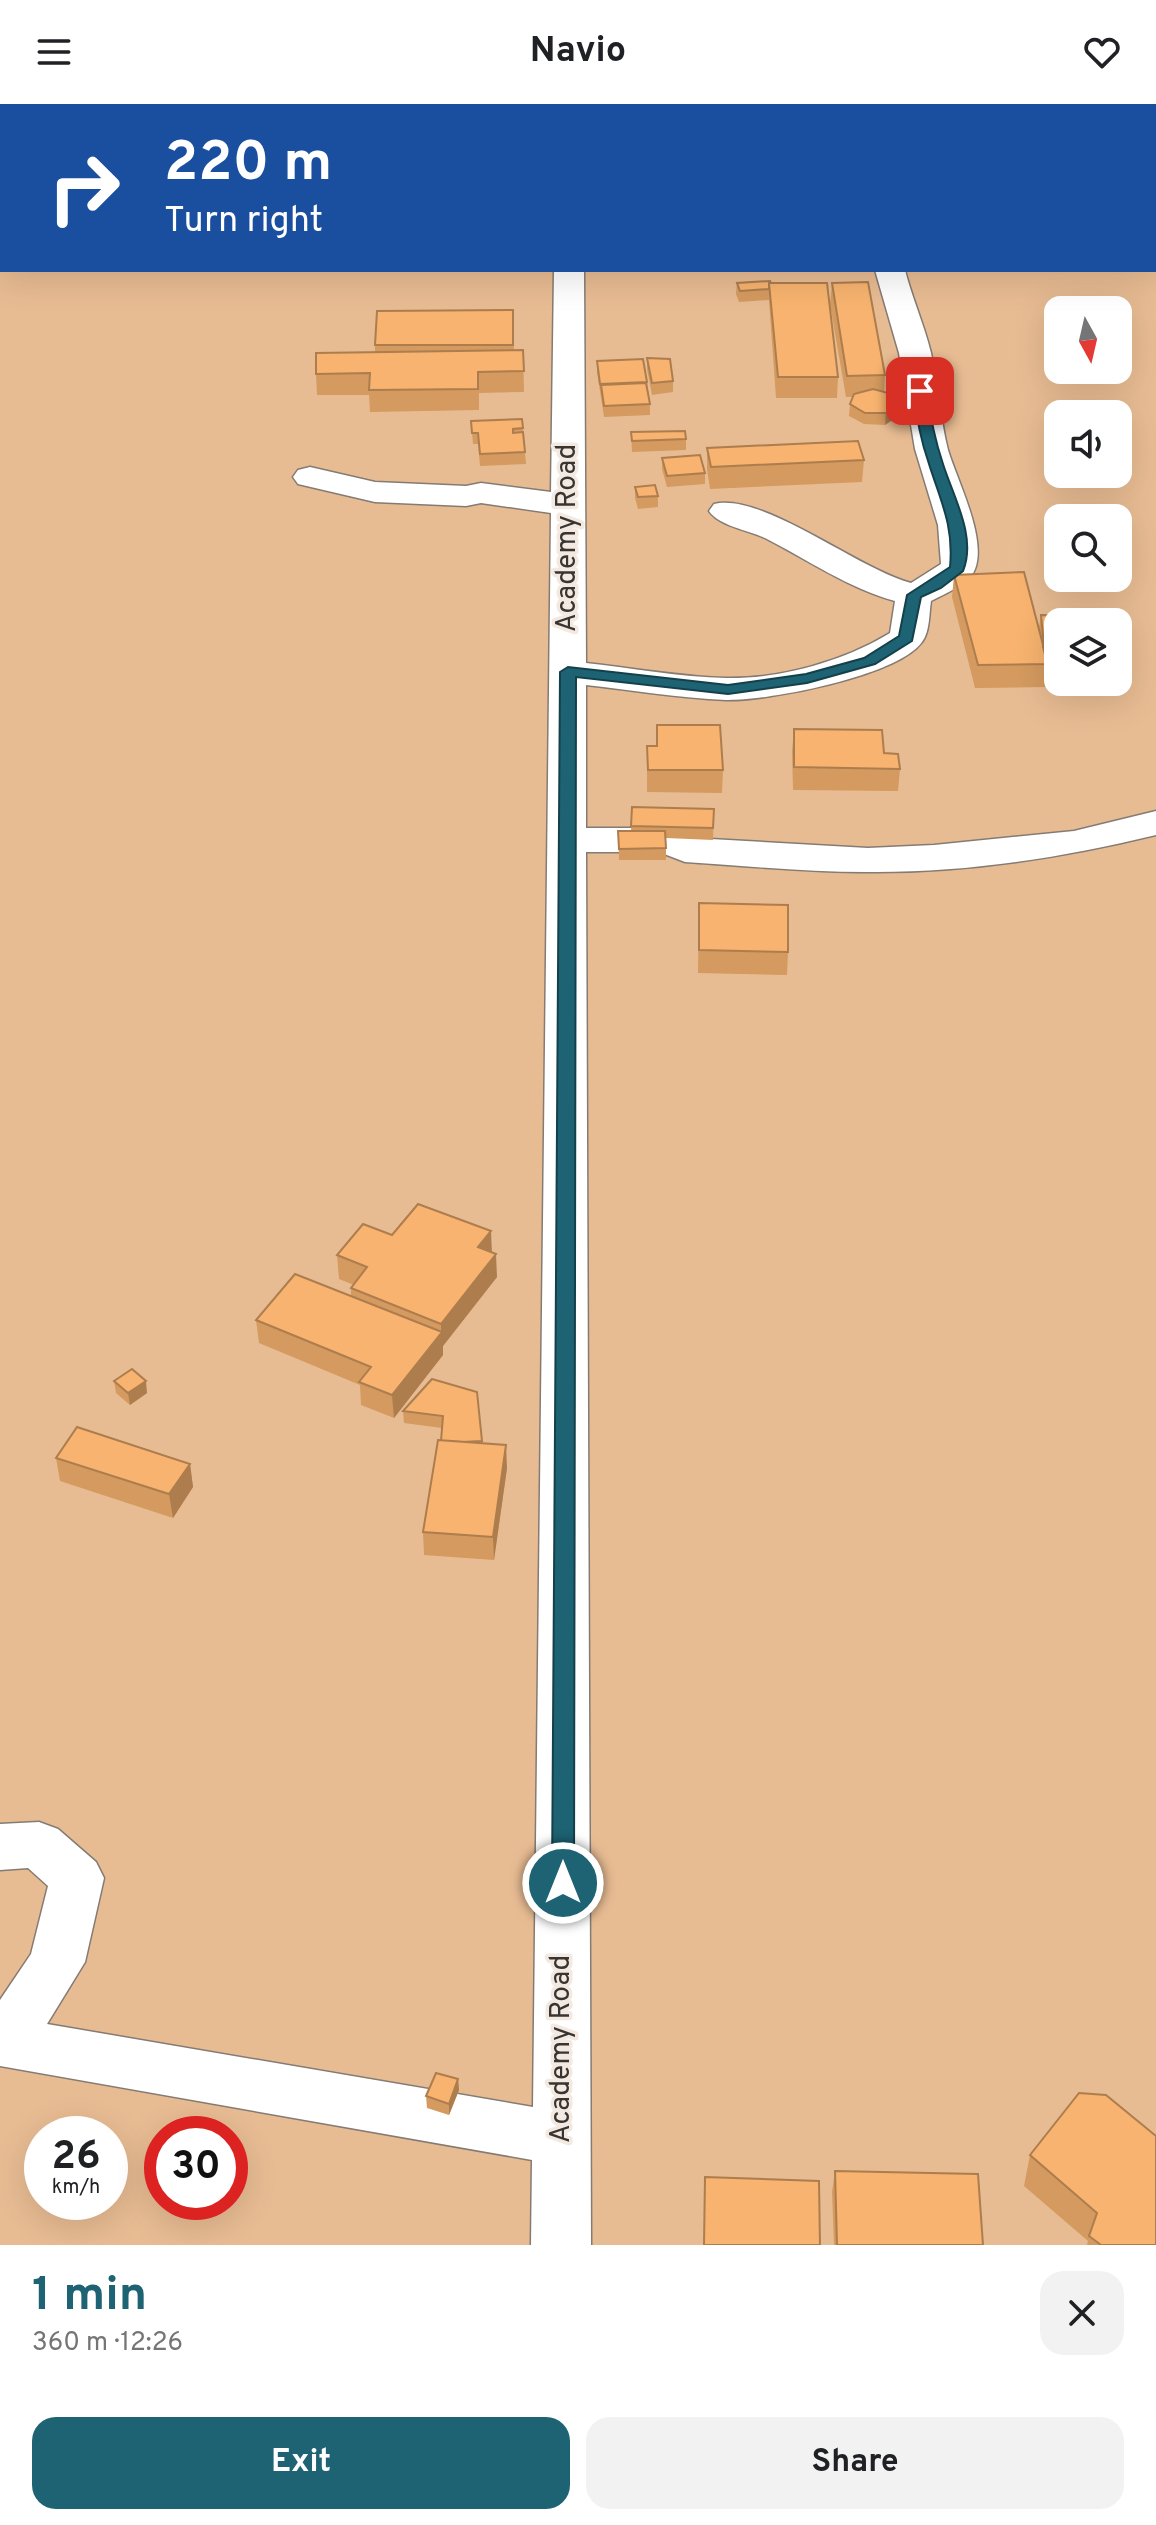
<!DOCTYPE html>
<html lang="en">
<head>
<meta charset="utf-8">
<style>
	body { margin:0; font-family:Overpass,sans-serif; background:#f2f2f2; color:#202124; height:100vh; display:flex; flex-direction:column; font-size:30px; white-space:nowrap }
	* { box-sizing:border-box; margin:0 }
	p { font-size:26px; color:#757577 }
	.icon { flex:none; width:44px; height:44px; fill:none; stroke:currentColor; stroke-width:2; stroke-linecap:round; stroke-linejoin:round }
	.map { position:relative; height:2141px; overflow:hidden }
	.drawer { display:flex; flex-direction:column; background:#fff; flex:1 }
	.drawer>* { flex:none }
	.guide { position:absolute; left:0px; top:0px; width:1156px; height:168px; box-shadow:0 8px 32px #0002; background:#1a4fa0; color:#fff; overflow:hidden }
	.needle { width:52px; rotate:172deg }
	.fabs { position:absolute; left:1044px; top:192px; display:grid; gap:16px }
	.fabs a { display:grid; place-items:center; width:88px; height:88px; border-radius:16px; background:#fff; box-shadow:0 8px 32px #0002; font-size:40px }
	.speed { position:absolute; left:24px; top:2012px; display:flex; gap:16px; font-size:40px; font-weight:700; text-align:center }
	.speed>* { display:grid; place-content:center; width:104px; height:104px; border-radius:50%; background:#fff; box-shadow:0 8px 32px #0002; line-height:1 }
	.speed small { font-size:20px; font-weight:400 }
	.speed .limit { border:12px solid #d22; background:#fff; color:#111 }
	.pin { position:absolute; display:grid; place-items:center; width:68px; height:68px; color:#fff; margin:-34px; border-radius:16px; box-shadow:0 4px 12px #0006 }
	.me { position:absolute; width:88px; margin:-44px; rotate:0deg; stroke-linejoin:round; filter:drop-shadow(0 0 6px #0008) }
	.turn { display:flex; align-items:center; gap:28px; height:168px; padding:0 32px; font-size:36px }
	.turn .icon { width:104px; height:104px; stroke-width:2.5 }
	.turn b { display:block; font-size:56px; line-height:68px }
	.round { display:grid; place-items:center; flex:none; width:84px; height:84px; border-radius:24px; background:#f2f2f2 }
	.overview { display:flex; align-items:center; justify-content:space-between; height:136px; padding:0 32px }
	h1 { font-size:48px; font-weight:700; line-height:60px; color:#1d6373 }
	.cta { display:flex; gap:16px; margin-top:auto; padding:16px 32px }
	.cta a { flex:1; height:92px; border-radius:24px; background:#1d6373; color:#fff; font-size:32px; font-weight:700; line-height:92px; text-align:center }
	.cta a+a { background:#f2f2f2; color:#202124 }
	header { display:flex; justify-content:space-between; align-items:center; height:104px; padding:0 32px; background:#fff; font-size:36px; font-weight:700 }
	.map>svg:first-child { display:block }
	.green { fill:#e8bc93; fill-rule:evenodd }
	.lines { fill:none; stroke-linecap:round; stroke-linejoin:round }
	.minor-casing { stroke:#847b73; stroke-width:3 }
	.minor { fill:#fff; fill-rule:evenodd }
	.wall { fill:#d49a5f }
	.shaded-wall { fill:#ad7d4e }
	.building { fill:#f7b36f; stroke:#ad7d4e; stroke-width:2 }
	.route { fill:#1d6373; stroke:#13404b; stroke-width:2 }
	.labels { text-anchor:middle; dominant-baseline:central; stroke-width:7; stroke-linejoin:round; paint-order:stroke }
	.street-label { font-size:28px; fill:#383431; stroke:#f3e9e0 }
</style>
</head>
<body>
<header><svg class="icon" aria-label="menu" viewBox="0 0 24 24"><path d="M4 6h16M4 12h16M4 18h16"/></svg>Navio<svg class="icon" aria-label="heart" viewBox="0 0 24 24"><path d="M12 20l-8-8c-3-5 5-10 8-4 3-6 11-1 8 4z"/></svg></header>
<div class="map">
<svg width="1156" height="2141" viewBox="0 0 1156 2141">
	<rect width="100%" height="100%" fill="#f3e9e0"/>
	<path class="green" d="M 0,0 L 1156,0 L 1156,2141 L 0,2141 ZM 2,2 L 1154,2 L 1154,166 L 2,166 ZM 1058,206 L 1118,206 L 1118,266 L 1058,266 ZM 1058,310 L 1118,310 L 1118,370 L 1058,370 ZM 1058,414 L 1118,414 L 1118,474 L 1058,474 ZM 1058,518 L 1118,518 L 1118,578 L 1058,578 ZM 42,2030 L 110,2030 L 110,2098 L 42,2098 ZM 162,2030 L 230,2030 L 230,2098 L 162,2098 Z"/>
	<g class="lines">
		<defs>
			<g id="minor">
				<rect x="557" y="0" width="28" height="2"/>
				<path d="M 554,166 L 584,166 L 586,559 C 632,564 680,573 726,574 C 781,575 844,557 890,529 L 895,497 C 848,484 808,456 765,434 C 748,426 719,422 709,407 L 714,400 C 762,388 858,465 911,479 L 941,460 L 938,421 L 915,345 L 899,249 L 875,166 L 905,166 C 912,194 924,220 931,249 C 938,281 940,314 948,346 C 957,376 987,434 975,465 C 970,480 944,490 931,497 C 929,509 930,528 922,538 C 898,572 768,597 726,596 C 679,594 632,586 586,581 L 586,724 L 666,724 L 693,734 L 868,744 L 934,741 L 1074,727 L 1156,707 L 1156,731 C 1062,754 964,769 867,768 C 807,768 746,762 685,758 L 659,748 L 586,748 L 591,2141 L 531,2141 L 532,2056 L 0,1962 L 0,1896 L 31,1850 L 48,1782 L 28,1764 L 0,1766 L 0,1720 L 39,1718 L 58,1725 L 96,1758 L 104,1774 L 85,1858 L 47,1920 L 533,2003 L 551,409 L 481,399 L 466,402 L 375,398 L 298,380 L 293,373 L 298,366 L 310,363 L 375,378 L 466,382 L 481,379 L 551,388 Z"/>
			</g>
		</defs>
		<use href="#minor" class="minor-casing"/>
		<use href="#minor" class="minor"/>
	</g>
	<g class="wall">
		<path d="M 770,177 L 838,273 L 837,294 L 776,294 L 769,196 L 739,198 L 736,190 L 737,179 Z"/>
		<path d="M 832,179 L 885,271 L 884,288 L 898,312 L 885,321 L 864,320 L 849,312 L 850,300 L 853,293 L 846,293 L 830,200 Z"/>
		<path d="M 513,206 L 514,247 L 523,246 L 524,288 L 479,289 L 479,306 L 370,308 L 369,291 L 317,291 L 316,270 L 375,249 L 375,241 Z"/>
		<path d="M 647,254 L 673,277 L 673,288 L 652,291 L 647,265 Z"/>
		<path d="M 597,257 L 647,278 L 650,300 L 650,311 L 604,313 L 597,268 Z"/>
		<path d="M 522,315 L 526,360 L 480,362 L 478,340 L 473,340 L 471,317 Z"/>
		<path d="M 631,328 L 686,335 L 686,346 L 632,348 Z"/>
		<path d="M 707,344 L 864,356 L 862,378 L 710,385 L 707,365 Z"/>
		<path d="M 662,354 L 705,369 L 705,380 L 667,383 L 662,365 Z"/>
		<path d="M 635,383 L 658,392 L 658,403 L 638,405 L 635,394 Z"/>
		<path d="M 954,471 L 1041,533 L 1039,523 L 1041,511 L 1058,518 L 1058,573 L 1046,573 L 1045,583 L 975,584 L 952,493 Z"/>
		<path d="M 657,621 L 723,666 L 722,689 L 647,688 L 647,642 L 657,642 Z"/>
		<path d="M 794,625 L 884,649 L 900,665 L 898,687 L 793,686 L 792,647 Z"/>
		<path d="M 632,703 L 714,705 L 713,736 L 666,734 L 666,756 L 619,756 L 618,727 L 631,727 Z"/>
		<path d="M 699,799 L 788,848 L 787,871 L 698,869 Z"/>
		<path d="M 392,1131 L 491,1148 L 497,1173 L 443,1242 L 443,1251 L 394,1314 L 361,1301 L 360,1281 L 259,1239 L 256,1216 L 351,1192 L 351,1184 L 354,1181 L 339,1175 L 337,1151 Z"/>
		<path d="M 114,1277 L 147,1289 L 130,1301 L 116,1289 Z"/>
		<path d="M 477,1288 L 482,1339 L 507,1364 L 494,1456 L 424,1451 L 423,1428 L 441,1337 L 442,1324 L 404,1319 L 403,1307 Z"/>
		<path d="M 56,1354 L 190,1360 L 193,1383 L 173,1414 L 60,1377 Z"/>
		<path d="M 458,1975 L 459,1986 L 449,2011 L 427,2004 L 426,1992 Z"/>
		<path d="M 1030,2051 L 1156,2141 L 1087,2141 L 1088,2137 L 1024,2082 Z"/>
		<path d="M 835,2067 L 983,2141 L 834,2141 L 832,2088 Z"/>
	</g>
	<g class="shaded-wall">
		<path d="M 899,301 L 898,312 L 885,321 L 886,309 Z"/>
		<path d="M 491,1127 L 492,1150 L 478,1143 Z"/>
		<path d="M 496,1150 L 497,1173 L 443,1242 L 443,1251 L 394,1314 L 392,1291 L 441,1229 L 441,1220 Z"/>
		<path d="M 146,1277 L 147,1289 L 130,1301 L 128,1289 Z"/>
		<path d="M 506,1341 L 507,1364 L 494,1456 L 493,1433 Z"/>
		<path d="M 190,1360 L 193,1383 L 173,1414 L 169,1390 Z"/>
		<path d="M 458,1975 L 459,1986 L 449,2011 L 449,2000 Z"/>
	</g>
	<g class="building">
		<rect x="320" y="0" width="38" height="2"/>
		<path d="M 636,0 L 698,0 L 698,2 L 625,2 Z"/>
		<path d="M 770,177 L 771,179 L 769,179 L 769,185 L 740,187 L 737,179 Z"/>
		<path d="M 868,178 L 885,271 L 847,272 L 832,179 Z"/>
		<path d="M 769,179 L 827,179 L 838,273 L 778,273 Z"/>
		<path d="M 513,206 L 513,241 L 375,241 L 377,207 Z"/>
		<path d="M 523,246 L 524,267 L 478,268 L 478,285 L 369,286 L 370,269 L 316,270 L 316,249 Z"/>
		<path d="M 647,254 L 670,255 L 673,277 L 652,279 Z"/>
		<path d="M 643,255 L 647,278 L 600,280 L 597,257 Z"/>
		<path d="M 646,279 L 650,300 L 604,302 L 601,281 Z"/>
		<path d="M 873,285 L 892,290 L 899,301 L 886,309 L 865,309 L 850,300 L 854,290 Z"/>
		<path d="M 522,315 L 523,324 L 513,325 L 513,329 L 523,328 L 525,348 L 480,350 L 478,329 L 472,329 L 471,317 Z"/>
		<path d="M 685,327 L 686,335 L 632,337 L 631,328 Z"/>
		<path d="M 858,337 L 864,356 L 711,363 L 707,344 Z"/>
		<path d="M 700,351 L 705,369 L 667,372 L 662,354 Z"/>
		<path d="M 655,381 L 658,392 L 638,393 L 635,383 Z"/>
		<path d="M 1024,468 L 1048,560 L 978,561 L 954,471 Z"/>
		<path d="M 1041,511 L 1080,512 L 1081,518 L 1058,518 L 1058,541 L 1044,541 Z"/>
		<path d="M 1058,542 L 1058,561 L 1048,562 L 1043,543 Z"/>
		<path d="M 657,621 L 720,621 L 723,666 L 648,666 L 647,642 L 657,642 Z"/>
		<path d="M 794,625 L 882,626 L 884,649 L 898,650 L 900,665 L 794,663 Z"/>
		<path d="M 632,703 L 714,705 L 713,724 L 631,722 Z"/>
		<path d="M 618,727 L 665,727 L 666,744 L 619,745 Z"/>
		<path d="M 699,799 L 788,801 L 788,848 L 699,846 Z"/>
		<path d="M 418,1100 L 491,1127 L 478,1143 L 496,1150 L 441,1220 L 351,1184 L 367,1163 L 337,1151 L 363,1120 L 392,1131 Z"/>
		<path d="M 295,1170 L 442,1228 L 392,1291 L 359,1278 L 371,1263 L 256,1216 Z"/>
		<path d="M 132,1265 L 146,1277 L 128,1289 L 114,1277 Z"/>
		<path d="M 432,1275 L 477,1288 L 482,1337 L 462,1338 L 441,1337 L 443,1312 L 403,1307 Z"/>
		<path d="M 77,1323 L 190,1360 L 169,1390 L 56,1354 Z"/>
		<path d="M 438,1336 L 506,1341 L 493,1433 L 423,1428 Z"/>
		<path d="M 436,1969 L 458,1975 L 449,2000 L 426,1992 Z"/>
		<path d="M 1079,1989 L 1106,1991 L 1156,2032 L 1156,2141 L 1101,2141 L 1089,2132 L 1097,2109 L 1030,2051 Z"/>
		<path d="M 835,2067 L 978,2070 L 983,2141 L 837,2141 Z"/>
		<path d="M 705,2073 L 819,2077 L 820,2141 L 704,2141 Z"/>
	</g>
	<path class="route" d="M 920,283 L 927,287 C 930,312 935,336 943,360 C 953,392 977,433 963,467 L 941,484 L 921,493 L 912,537 L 875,560 L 807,579 L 728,590 L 576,573 L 574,1779 L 571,1786 L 563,1789 L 555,1786 L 552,1779 L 560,568 L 568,563 L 728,581 L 806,570 L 864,554 L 899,532 L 907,491 L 950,463 C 954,422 941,398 929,360 C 921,337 916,312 914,287 Z"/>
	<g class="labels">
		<g class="street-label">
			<text transform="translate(568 434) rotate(-90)">Academy Road</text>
			<text transform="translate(562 1945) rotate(-90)">Academy Road</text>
		</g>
	</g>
</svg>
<div class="fabs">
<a><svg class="needle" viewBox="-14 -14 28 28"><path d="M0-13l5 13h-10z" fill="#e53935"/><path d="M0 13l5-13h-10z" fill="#757577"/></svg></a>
<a><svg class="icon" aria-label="sound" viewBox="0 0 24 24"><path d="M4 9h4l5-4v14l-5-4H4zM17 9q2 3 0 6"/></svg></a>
<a><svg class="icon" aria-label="search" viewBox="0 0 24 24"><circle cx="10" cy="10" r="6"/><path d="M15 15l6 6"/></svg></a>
<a><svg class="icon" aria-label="layers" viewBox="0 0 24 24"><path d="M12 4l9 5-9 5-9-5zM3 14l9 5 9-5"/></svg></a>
</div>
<div class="speed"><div>26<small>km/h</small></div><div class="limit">30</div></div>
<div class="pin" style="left:920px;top:287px;background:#d93025"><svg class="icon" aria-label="arrive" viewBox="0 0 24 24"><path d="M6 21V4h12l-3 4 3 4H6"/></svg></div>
<svg class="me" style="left:563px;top:1779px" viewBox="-20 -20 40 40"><circle r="17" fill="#1d6373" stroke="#fff" stroke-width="3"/><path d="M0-11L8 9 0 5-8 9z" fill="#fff"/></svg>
<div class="guide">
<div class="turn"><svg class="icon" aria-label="right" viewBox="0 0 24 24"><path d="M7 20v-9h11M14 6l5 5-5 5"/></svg><div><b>220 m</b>Turn right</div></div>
</div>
</div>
<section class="drawer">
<div class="overview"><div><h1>1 min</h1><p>360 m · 12:26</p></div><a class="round"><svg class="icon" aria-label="close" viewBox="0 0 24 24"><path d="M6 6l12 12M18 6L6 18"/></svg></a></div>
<div class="cta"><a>Exit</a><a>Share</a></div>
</section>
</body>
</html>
